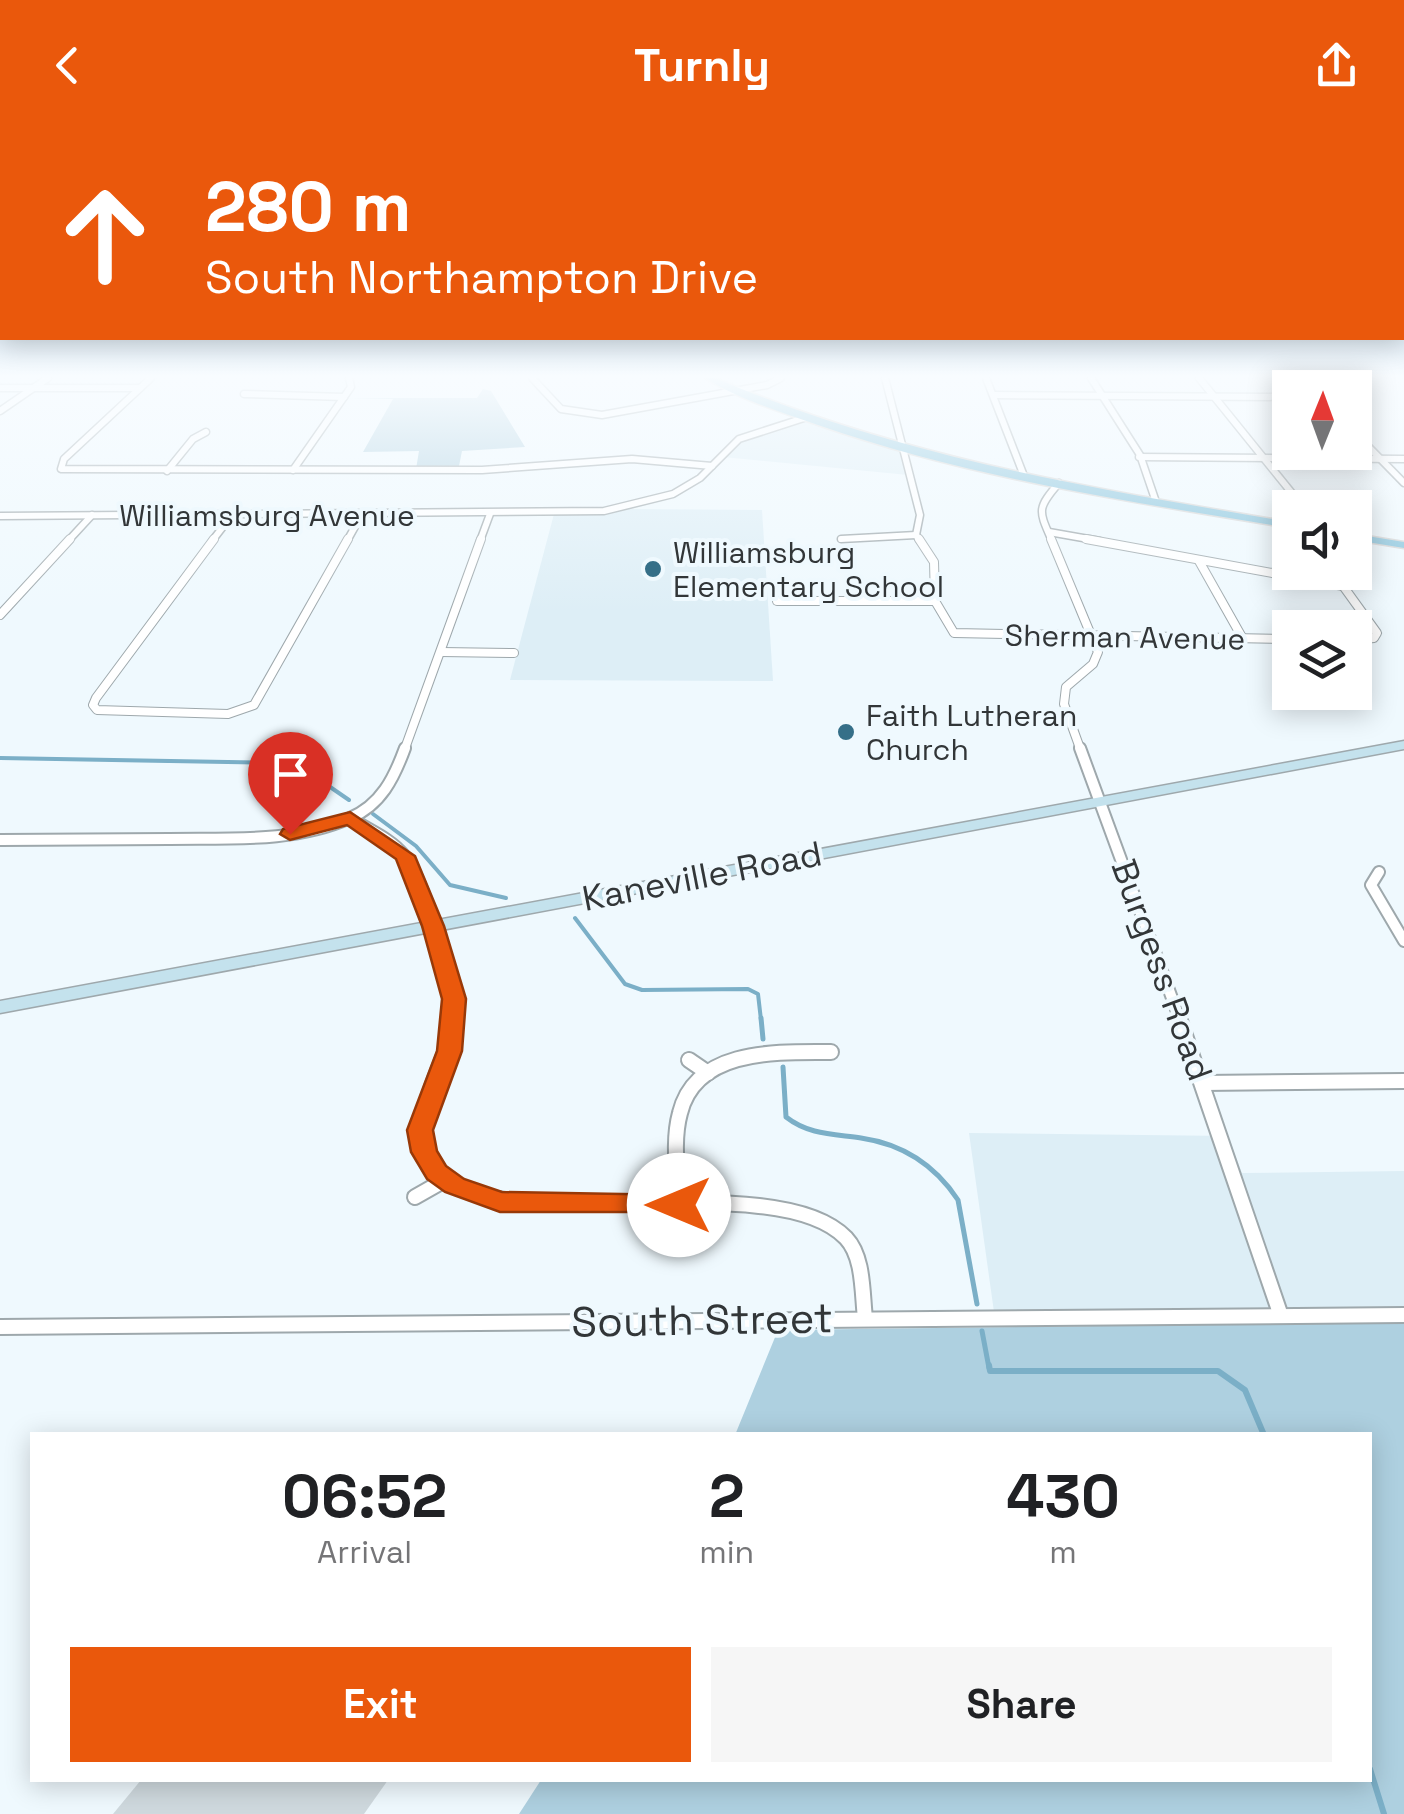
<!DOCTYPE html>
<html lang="en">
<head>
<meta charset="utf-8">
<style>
	body { margin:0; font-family:"Space Grotesk",sans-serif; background:#f6f6f6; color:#202124; height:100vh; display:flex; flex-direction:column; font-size:38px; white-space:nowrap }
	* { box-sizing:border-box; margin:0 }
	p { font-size:32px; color:#757577 }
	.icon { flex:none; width:55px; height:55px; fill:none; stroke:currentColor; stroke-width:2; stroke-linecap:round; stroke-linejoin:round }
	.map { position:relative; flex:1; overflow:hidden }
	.side { position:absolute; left:30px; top:1302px; width:1342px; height:350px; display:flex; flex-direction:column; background:#fff; border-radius:0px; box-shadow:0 5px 25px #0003 }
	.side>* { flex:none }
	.hud { position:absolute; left:0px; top:0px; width:1405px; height:210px; box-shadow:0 5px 25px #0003; background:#ea580c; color:#fff; overflow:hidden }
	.needle { width:65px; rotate:1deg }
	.fabs { position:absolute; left:1272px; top:240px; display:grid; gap:20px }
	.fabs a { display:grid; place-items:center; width:100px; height:100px; border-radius:0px; background:#fff; box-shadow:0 5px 25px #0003; font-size:50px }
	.pin { position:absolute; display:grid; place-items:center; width:85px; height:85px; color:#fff; margin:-102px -42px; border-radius:50% 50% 50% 0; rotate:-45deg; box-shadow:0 0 10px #0007 }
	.pin .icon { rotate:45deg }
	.me { position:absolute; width:110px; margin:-55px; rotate:270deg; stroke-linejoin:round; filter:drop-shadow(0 0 8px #0008) }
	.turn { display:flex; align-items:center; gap:35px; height:210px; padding:0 40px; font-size:45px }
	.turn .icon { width:130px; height:130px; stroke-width:2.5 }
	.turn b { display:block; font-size:70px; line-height:85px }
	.eta { display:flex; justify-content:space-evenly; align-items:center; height:170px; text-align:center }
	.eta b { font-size:60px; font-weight:600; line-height:70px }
	.cta { display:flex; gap:20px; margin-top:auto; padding:20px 40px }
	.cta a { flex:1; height:115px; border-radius:0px; background:#ea580c; color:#fff; font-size:40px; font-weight:600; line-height:115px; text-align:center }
	.cta a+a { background:#f6f6f6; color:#202124 }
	header { display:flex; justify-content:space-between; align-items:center; height:130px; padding:0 40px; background:#ea580c; color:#fff; font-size:45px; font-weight:600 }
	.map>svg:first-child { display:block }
	.built { fill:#ddeef6 }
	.green { fill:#aed0e0 }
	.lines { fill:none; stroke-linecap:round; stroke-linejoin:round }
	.stream-far2 { stroke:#7bafc7; stroke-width:4 }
	.stream-far1 { stroke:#7bafc7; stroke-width:5 }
	.stream { stroke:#7bafc7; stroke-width:6 }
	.building { fill:#cfd9de }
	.minor-far3-casing { stroke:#9ea8ac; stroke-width:9 }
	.minor-far2-casing { stroke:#9ea8ac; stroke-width:10 }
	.minor-far1-casing { stroke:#9ea8ac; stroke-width:14 }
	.minor-casing { stroke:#9ea8ac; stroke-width:18 }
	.secondary-casing { stroke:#9ea8ac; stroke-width:3 }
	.primary-casing { stroke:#d6d7d7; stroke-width:3 }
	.minor-far3 { stroke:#fff; stroke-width:6 }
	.minor-far2 { stroke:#fff; stroke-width:8 }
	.minor-far1 { stroke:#fff; stroke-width:10 }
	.minor { stroke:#fff; stroke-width:14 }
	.secondary { fill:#c4e2ed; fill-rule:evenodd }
	.primary { fill:#88c4dc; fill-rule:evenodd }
	.route { fill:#ea580c; stroke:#983908; stroke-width:2.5 }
	.poi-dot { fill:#356f88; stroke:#eff9fe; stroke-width:4 }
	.labels { text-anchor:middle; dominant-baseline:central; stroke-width:8; stroke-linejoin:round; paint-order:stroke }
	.far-street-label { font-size:30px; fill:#323638; stroke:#eff9fe }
	.far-poi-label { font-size:30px; fill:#323638; stroke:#eff9fe; text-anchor:start }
	.street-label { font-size:35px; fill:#323638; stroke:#eff9fe }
	.near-street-label { font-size:42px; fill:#323638; stroke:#eff9fe }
</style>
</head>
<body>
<header><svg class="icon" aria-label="back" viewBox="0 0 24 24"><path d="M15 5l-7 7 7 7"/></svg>Turnly<svg class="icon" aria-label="share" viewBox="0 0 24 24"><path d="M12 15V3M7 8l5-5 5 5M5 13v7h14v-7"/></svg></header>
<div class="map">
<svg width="1404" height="1684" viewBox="0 0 1404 1684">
	<rect width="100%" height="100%" fill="#eff9fe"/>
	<g class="built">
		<path d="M 807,288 L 900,316 L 908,345 L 723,327 L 749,306 Z"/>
		<path d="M 626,379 L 762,380 L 773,551 L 510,550 L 554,384 Z"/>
		<path d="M 969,1003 L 1228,1006 L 1242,1043 L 1404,1041 L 1404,1178 L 994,1182 Z"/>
	</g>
	<g class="green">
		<path d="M 483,259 L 491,261 L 525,317 L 462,321 L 459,336 L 416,339 L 419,321 L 363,322 L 393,269 L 347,268 L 477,268 Z"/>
		<path d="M 1404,1192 L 1404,1684 L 519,1684 L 541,1650 L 1370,1650 L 1370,1305 L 735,1305 L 778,1200 Z"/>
	</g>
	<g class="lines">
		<g class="stream-far2">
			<path d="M 0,628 L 280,633 L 304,639 L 349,670"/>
			<path d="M 307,639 L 314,626"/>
			<path d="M 373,684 L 416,716 L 450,755 L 506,768"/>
			<path d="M 575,788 L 625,854 L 642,860 L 748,859 L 758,864 L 761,890"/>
		</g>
		<g class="stream-far1">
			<path d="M 761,888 L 763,909"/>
			<path d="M 783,937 L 786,987 C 809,1005 834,1004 861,1008 C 902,1014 935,1035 958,1070 L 977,1174"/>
			<path d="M 982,1201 L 989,1238"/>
		</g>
		<g class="stream">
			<path d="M 989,1235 L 990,1241 L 1218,1241 L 1245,1260 L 1264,1305"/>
			<path d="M 1370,1639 L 1384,1684"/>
		</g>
	</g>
	<path class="building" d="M 141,1650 L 388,1650 L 364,1684 L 113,1684 Z"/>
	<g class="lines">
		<defs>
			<g id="minor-far3">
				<path d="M 151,248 L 64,329 L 61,339 L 482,340 L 632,329 L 712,336"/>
				<path d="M 532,248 L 561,279 L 602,285 L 767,255 L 781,248"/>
				<path d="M 885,248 L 920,385 L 916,405 L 920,411"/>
				<path d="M 986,248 L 1024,346"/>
				<path d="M 1091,248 L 1140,325 L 1156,372"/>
				<path d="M 1199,248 L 1304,378"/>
				<path d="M 1303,248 L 1312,258"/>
				<path d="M 0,258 L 140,258"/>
				<path d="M 244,264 L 344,267"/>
				<path d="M 994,265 L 1290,267"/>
				<path d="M 0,281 L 48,248"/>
				<path d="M 1355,303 L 1404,353"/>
				<path d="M 1139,327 L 1404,329"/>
				<path d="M 293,340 L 351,257 L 349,248"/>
				<path d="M 167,341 L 193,309 L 206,302"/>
				<path d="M 0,386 L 604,381 L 673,364 L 700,348 L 739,309 L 807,287"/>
				<path d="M 1049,402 L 1100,411"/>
				<path d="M 841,409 L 916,405"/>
				<path d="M 68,411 L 92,385"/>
				<path d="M 212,411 L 232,385"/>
				<path d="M 347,411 L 362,384"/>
				<path d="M 480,411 L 490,384"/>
				<path d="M 1052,411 C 1039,381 1036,379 1059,353"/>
			</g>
			<g id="minor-far2">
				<path d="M 214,409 L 96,568 L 93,575 L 97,580 L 228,584 L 254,575 L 348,409"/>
				<path d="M 919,409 L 934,432 L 935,471 L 954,503 L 1290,509"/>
				<path d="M 1051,409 L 1098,522 L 1093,534 L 1066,557 L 1064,574 L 1081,621"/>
				<path d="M 1086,409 L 1343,456"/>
				<path d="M 1199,431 L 1243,509"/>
				<path d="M 1333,442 L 1377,503 L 1374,508 L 1355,510"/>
				<path d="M 777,471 L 935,471"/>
				<path d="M 0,485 L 70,409"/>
				<path d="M 441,522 L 514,523"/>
				<path d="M 404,621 L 481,409"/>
			</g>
			<g id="minor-far1">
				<path d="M 1080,618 L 1180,890"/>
				<path d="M 351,688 C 368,700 390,708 403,724 C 426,752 455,854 454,890"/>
				<path d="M 0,710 C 56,710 112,709 169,709 C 228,708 295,713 350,688 C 381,675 394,648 405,618"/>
				<path d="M 1379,742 L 1371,755 L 1404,811"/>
			</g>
			<g id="minor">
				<path d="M 455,888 C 449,929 413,978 424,1020 C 451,1127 768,1027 846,1108 C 864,1127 862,1163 865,1188"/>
				<path d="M 1179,888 L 1281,1186"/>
				<path d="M 689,930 L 708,943"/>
				<path d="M 1203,953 L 1404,951"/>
				<path d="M 415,1067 L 445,1050"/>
				<path d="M 679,1075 C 678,1045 672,1012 680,983 C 696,918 778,922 831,922"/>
				<path d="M 0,1197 L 1404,1185"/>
			</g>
			<path id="secondary" d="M 1404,611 L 1404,619 L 0,883 L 0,871 Z"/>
			<g id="primary">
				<path d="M 705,248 L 715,248 C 903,328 1090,358 1290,392 L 1290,398 C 1132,372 970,348 818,295 C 781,282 738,269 705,248 Z"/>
				<path d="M 1355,404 L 1404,412 L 1404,418 L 1355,410 Z"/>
			</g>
		</defs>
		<use href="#minor-far3" class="minor-far3-casing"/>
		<use href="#minor-far2" class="minor-far2-casing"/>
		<use href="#minor-far1" class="minor-far1-casing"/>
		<use href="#minor" class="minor-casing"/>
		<use href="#secondary" class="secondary-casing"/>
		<use href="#primary" class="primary-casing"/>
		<use href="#minor-far3" class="minor-far3"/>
		<use href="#minor-far2" class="minor-far2"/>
		<use href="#minor-far1" class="minor-far1"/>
		<use href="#minor" class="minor"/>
		<use href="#secondary" class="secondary"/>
		<use href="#primary" class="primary"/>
	</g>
	<linearGradient id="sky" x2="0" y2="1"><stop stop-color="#7cb2db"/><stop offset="0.51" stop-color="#f8fcff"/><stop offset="1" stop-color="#f8fcff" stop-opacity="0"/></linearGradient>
	<rect width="1404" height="483" fill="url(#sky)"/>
	<path class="route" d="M 350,682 L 415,726 L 444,796 L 466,869 L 462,921 L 433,1000 L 437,1021 L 446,1036 L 464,1049 L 502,1062 L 679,1065 L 689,1068 L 693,1075 L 689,1082 L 500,1082 L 445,1062 L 427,1049 L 411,1022 L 407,1000 L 437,921 L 442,869 L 422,796 L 396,729 L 347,695 L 290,710 L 280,704 L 283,699 Z"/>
	<g class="poi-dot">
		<circle cx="653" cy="439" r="10"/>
		<circle cx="846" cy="602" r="10"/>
	</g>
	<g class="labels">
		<g class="far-street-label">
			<text x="267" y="385">Williamsburg Avenue</text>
			<text transform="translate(1125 507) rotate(1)">Sherman Avenue</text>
		</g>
		<g class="far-poi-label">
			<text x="673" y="422">Williamsburg<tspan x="673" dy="34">Elementary School</tspan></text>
			<text x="866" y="585">Faith Lutheran<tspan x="866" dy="34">Church</tspan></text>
		</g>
		<g class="street-label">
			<text transform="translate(702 746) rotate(-11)">Kaneville Road</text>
			<text transform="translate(1162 840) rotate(70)">Burgess Road</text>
		</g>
		<g class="near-street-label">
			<text transform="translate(702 1190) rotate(-1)">South Street</text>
		</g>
	</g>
</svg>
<div class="fabs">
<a><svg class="needle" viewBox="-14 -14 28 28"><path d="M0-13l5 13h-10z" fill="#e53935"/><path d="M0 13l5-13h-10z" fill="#757577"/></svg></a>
<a><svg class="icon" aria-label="sound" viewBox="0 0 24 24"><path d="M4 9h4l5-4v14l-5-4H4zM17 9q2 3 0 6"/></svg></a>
<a><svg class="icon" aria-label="layers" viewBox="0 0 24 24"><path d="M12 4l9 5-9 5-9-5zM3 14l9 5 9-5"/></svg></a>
</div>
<div class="pin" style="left:290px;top:704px;background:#d93025"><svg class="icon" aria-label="arrive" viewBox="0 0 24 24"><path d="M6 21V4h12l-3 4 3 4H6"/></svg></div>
<svg class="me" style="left:679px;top:1075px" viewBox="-20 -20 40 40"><circle r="19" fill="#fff"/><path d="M0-13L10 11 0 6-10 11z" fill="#ea580c"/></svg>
<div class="hud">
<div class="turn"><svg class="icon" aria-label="ahead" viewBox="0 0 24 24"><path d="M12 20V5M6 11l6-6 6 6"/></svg><div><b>280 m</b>South Northampton Drive</div></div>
</div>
<section class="side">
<div class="eta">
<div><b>06:52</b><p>Arrival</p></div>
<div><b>2</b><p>min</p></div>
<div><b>430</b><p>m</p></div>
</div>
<div class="cta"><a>Exit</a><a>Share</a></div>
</section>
</div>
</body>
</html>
